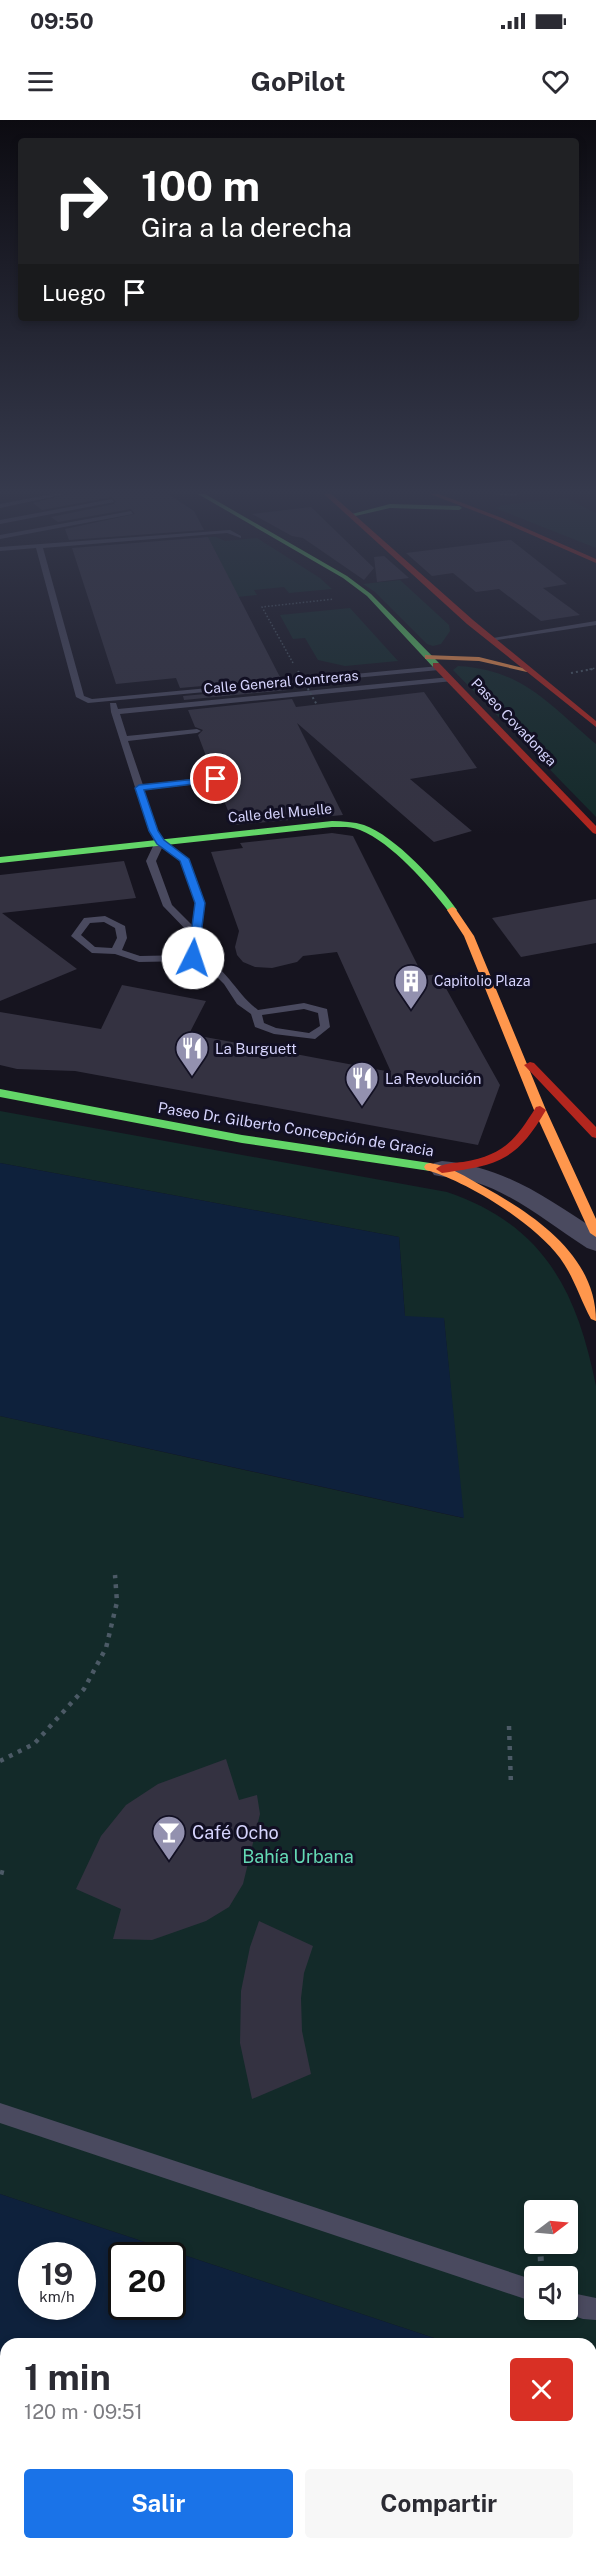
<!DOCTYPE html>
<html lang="es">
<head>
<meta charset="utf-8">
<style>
	body { margin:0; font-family:"Public Sans",sans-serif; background:#f7f7f7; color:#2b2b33; height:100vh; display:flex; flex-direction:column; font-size:22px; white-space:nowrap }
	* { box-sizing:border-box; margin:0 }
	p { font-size:20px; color:#7c7c81 }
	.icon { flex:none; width:33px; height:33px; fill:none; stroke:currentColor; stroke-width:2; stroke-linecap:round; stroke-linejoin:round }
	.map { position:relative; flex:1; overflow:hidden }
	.sheet { position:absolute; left:0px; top:2218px; width:597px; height:212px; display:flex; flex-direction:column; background:#fff; border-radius:18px 18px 0 0; box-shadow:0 3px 9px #0003 }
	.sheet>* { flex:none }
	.hud { position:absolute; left:18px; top:18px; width:561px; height:183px; border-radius:6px; box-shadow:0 3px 9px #0003; background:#202124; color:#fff; overflow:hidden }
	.needle { width:39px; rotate:74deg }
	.tools { position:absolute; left:524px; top:2080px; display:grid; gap:12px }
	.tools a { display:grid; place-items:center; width:54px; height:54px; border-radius:6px; background:#fff; box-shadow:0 3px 9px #0003; font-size:30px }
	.speed { position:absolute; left:18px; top:2122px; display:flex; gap:12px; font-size:30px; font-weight:700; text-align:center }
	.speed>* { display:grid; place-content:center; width:78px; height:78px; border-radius:50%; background:#fff; box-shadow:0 3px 9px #0003; line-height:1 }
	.speed small { font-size:15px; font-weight:400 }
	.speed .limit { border:3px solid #111; border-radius:9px; background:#fff; color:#111 }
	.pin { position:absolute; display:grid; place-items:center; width:51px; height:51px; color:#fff; margin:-26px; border:3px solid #fff; border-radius:50%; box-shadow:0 2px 6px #0007 }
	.me { position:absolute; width:66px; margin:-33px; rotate:4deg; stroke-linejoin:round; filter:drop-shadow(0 0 4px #0008) }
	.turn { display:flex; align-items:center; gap:21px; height:126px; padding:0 24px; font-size:27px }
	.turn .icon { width:78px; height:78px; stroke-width:2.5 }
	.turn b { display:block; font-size:42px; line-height:51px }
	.then { display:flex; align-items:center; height:57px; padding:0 24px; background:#0003; gap:12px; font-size:22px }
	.round { display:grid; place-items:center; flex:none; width:63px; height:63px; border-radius:6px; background:#f7f7f7 }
	.headline { display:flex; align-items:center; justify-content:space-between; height:102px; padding:0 24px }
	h1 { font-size:36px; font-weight:700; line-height:45px }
	.primary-button { display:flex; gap:12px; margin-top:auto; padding:12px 24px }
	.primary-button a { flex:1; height:69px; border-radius:6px; background:#1a73e8; color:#fff; font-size:24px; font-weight:700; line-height:69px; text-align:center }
	.primary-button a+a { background:#f7f7f7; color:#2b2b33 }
	.status { display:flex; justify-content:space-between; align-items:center; height:42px; padding:0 30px; background:#fff; direction:ltr }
	.status svg { height:16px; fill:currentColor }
	header { display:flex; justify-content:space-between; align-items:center; height:78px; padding:0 24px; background:#fff; font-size:27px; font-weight:700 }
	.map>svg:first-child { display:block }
	.green { fill:#132a29; fill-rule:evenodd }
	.water { fill:#0e213c; fill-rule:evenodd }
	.building { fill:#343241 }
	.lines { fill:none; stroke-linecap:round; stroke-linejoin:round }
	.path-far3 { stroke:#4c5a66; stroke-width:1.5; stroke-dasharray:1.5 2; stroke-linecap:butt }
	.path-far2 { stroke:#4c5a66; stroke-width:2; stroke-dasharray:2 3; stroke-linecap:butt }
	.path-far1 { stroke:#4c5a66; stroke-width:4.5; stroke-dasharray:4 6; stroke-linecap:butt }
	.path { stroke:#4c5a66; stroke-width:6; stroke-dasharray:4.5 8; stroke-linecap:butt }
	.lane { fill:#4a4a5f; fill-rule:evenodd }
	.street { fill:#4a4a5f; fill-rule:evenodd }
	.fast { fill:#63d668; fill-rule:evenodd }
	.slow { fill:#ff974d; fill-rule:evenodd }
	.jam { fill:#b3261e; fill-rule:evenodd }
	.path-bridge { stroke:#4c5a66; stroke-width:2; stroke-dasharray:2 3; stroke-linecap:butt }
	.route { fill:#1a73e8; stroke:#114b97; stroke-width:1.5 }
	.labels { text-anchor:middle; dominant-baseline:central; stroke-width:6; stroke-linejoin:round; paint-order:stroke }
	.far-street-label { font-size:14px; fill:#d6d4fd; stroke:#121023 }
	.far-poi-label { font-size:14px; fill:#d6d4fd; stroke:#121023; text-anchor:start }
	.poi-label { font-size:15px; fill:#d6d4fd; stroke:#121023; text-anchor:start }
	.street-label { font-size:15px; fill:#d6d4fd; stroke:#121023 }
	.near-poi-label { font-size:18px; fill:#d6d4fd; stroke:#121023; text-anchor:start }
	.near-park-label { font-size:18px; fill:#64d9b5; stroke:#121023 }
</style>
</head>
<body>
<div class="status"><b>09:50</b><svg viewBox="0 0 49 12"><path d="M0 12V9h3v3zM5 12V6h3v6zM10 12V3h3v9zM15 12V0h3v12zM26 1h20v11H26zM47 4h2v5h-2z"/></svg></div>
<header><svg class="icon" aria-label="menu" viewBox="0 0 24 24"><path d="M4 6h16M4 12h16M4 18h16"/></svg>GoPilot<svg class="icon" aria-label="heart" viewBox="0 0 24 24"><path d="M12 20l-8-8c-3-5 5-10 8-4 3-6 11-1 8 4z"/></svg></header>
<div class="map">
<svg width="596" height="2429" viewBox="0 0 596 2429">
	<rect width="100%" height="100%" fill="#16141f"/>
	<g class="green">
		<path d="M 566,378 L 596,393 L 596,428 L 495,388 L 503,385 Z"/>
		<path d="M 208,417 L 216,417 L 225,421 L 257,418 L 320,458 L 332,469 L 289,473 L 284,467 L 254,470 L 257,475 L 238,477 Z"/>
		<path d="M 400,460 L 449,505 L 450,511 L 441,524 L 433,526 L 427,524 L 375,472 L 363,464 Z"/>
		<path d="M 350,488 L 398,541 L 345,546 L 318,540 L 305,518 L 293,519 L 280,495 Z"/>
		<path d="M 458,546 C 524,550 548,584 596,624 L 596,697 L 453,550 Z"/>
		<path d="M 0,991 L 447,1072 C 544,1105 577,1171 596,1266 L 596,2312 L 591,2312 L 591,2224 L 434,2224 L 434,2218 L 0,2074 L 0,1296 L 463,1398 L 444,1199 L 405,1197 L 399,1117 L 0,1043 ZM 534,2091 L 567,2091 L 567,2124 L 534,2124 ZM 534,2157 L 567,2157 L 567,2190 L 534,2190 Z"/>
	</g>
	<g class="water">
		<path d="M 0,1043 L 399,1117 L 405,1196 L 444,1198 L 464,1398 L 0,1296 Z"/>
		<path d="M 0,2074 L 434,2218 L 433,2224 L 6,2224 L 6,2424 L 521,2424 L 522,2429 L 0,2429 ZM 32,2136 L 82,2136 L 82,2187 L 32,2187 ZM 122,2136 L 172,2136 L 172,2187 L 122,2187 Z"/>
	</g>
	<g class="building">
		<path d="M 68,374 L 168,374 L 194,391 L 204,410 L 69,420 L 65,409 L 135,394 L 131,389 L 58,402 L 51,397 L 114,384 L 116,381 L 112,377 L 42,390 L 33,383 Z"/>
		<path d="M 311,387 L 374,448 L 364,460 L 303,418 L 292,416 L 252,394 Z"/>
		<path d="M 208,417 L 281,559 L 180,568 L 176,558 L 116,564 L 72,428 Z"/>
		<path d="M 511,420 L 567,464 L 543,468 L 580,495 L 541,501 L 499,469 L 476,472 L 453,453 L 432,456 L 406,433 Z"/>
		<path d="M 384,436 L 409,458 L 377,462 L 374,437 Z"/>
		<path d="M 286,567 L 288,570 L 184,580 L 183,576 Z"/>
		<path d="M 424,572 L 477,648 L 410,659 L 472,711 L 434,722 L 297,603 L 343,695 L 234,705 L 217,664 L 222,659 L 213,654 L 198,615 L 203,610 L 195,607 L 188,590 L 292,579 L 296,587 Z"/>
		<path d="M 332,713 L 353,716 L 423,856 L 438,854 L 500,965 L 478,1025 L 75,951 L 17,949 L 0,945 L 0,892 L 101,909 L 122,865 L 206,881 L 189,914 L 391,952 L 337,832 L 303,836 L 297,842 L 272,848 L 255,847 L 243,842 L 237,835 L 235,827 L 239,811 L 211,732 L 243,728 L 240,723 Z"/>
		<path d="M 124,741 L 136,778 L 2,793 L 77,849 L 0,881 L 0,755 Z"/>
		<path d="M 596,779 L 596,823 L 521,837 L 492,798 Z"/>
		<path d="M 226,1639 L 239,1680 L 257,1675 L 260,1694 L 243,1764 L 229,1787 L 206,1801 L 152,1820 L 113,1819 L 121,1789 L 76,1769 L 101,1716 L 126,1685 L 158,1664 Z"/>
		<path d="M 259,1801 L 313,1826 L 304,1853 L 301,1878 L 302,1911 L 311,1954 L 252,1979 L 240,1923 L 241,1871 L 250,1827 Z"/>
	</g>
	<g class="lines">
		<g class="path-far3">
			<path d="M 293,543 L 262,487 L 334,479"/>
			<path d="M 586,550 L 596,548"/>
		</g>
		<path class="path-far2" d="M 571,553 L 593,549"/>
		<g class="path-far1">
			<path d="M 509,1606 L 511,1666"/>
			<path d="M 0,1641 L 34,1624 L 84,1569 L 106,1528 L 117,1482 L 115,1455"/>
			<path d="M 0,1752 L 4,1753"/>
		</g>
		<g class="path">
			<path d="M 537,2087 L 537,2091"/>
			<path d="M 540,2124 L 541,2144"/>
		</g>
		<g class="lane">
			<path d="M 53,374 L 66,374 L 0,388 L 0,384 Z"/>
			<path d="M 492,374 L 519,374 L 516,376 Z"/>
			<path d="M 112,379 L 114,382 L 0,404 L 0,400 Z"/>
			<path d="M 131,391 L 133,394 L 0,419 L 0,415 Z"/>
			<path d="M 230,410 L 241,416 L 241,418 L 227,413 L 43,428 L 84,576 L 92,579 L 439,546 L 443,548 L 439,550 L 88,583 L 76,577 L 36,428 L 0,431 L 0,427 Z"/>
			<path d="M 596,501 L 596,505 L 491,521 L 487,519 Z"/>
			<path d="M 450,557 L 454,559 L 453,561 L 120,594 L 127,616 L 197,609 L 201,611 L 197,613 L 128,621 L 143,665 L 216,656 L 220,659 L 216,662 L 144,670 L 157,711 L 163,720 L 189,739 L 205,783 L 198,836 C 228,847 234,872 258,890 L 304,883 L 327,889 L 330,907 L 315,919 L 274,914 L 255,907 L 251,894 L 237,884 L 224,864 L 206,846 L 192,841 L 139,842 L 115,834 L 92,833 L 71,816 L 84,798 L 105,796 L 125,806 L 127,818 L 122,830 L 140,836 L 188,835 L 191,815 L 163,786 L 146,741 L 155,722 L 149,711 L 111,592 L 110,583 L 116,583 L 118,589 ZM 162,728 L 180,740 L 195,783 L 192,805 L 172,785 L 156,741 ZM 104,802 L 115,808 L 117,818 L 112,828 L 95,827 L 81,815 L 90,803 ZM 304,889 L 318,893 L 320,906 L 309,913 L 276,908 L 264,903 L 262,895 Z"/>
			<path d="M 0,1983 L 534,2160 L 534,2182 L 0,2003 Z"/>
			<path d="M 567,2172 L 596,2178 L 596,2200 L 583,2199 L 559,2191 L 567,2190 Z"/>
		</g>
		<path class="street" d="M 442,1041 C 505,1047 545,1077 596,1110 L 596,1131 L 587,1128 C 551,1105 516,1075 475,1062 C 461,1057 447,1058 434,1055 L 430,1049 L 434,1043 Z"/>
		<g class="fast">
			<path d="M 198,374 L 205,374 L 347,456 L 371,474 L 439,543 L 439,547 L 433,547 L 367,476 L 343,458 Z"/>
			<path d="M 390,384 L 459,386 L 462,388 L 459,390 L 390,388 L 351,397 L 348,395 Z"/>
			<path d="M 332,701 C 343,701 354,702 364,705 C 395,716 438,763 457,790 L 455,792 L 449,792 C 428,764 392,723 360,710 C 351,706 341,707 332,707 L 0,743 L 0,737 Z"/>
			<path d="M 0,969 L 242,1015 L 430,1043 L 436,1047 L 430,1051 L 242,1023 L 0,977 Z"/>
		</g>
		<g class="slow">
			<path d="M 425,535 L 479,537 L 531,550 L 527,552 L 479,541 L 428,539 L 425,539 Z"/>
			<path d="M 452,787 L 455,788 L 474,816 L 546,990 L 596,1099 L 596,1117 L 590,1113 L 534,990 L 464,816 L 447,790 Z"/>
			<path d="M 430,1043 C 450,1046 466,1057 484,1067 C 535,1095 596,1136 596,1201 L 591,1199 C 580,1179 574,1157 560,1138 C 534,1103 467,1061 426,1050 L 424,1047 L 426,1044 Z"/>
		</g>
		<g class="jam">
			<path d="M 324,374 L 331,374 L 473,500 L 596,601 L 596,607 L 467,504 Z"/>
			<path d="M 430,374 L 439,374 L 502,398 L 596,439 L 596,443 L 498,400 Z"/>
			<path d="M 433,543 L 439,543 L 596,706 L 596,714 L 593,713 L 433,547 Z"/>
			<path d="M 530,942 L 534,943 L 596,1007 L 596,1018 L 592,1017 L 526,947 L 524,945 Z"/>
			<path d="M 540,986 L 546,990 C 516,1041 499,1045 442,1053 L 436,1049 C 442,1043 454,1043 463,1042 C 503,1035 515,1021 536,987 Z"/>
		</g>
		<path class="path-bridge" d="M 298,551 L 317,585"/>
	</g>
	<linearGradient id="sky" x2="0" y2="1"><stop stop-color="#0c0b11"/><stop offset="0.52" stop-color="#363a4d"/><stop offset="1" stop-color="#363a4d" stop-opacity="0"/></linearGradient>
	<rect width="596" height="714" fill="url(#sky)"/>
	<path class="route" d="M 216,657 L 220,659 L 219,661 L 144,670 L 158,711 L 164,720 L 189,739 L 205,783 L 198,838 L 193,841 L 188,838 L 195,783 L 180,741 L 157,724 L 149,711 L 135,668 L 139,665 Z"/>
	<defs>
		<symbol id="building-pin" viewBox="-11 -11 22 30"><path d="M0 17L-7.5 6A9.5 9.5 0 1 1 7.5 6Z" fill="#9391af" stroke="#121023"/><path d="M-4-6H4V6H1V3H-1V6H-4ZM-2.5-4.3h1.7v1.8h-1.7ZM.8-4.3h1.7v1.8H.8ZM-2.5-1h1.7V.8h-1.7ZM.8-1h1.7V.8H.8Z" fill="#fff"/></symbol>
		<symbol id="restaurant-pin" viewBox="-11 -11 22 30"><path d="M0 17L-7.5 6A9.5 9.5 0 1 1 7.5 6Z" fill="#9391af" stroke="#121023"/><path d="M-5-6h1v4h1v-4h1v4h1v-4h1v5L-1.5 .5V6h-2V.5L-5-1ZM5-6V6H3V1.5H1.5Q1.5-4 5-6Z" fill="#fff"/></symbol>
		<symbol id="bar-pin" viewBox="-11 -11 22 30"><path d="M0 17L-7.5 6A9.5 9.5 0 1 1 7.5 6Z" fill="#9391af" stroke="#121023"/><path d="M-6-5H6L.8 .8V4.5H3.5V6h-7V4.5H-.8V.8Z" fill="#fff"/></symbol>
	</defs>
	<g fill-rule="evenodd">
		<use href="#building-pin" x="392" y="842" width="38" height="52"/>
		<use href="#restaurant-pin" x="173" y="909" width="38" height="52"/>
		<use href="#restaurant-pin" x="343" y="939" width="38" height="52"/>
		<use href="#bar-pin" x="150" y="1693" width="38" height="52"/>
	</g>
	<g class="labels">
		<g class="far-street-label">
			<text transform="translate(281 562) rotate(-5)">Calle General Contreras</text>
			<text transform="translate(514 602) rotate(46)">Paseo Covadonga</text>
			<text transform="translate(280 693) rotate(-5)">Calle del Muelle</text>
		</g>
		<g class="far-poi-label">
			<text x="434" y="861">Capitolio Plaza</text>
		</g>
		<g class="poi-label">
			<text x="215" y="928">La Burguett</text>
			<text x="385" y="958">La Revolución</text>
		</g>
		<g class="street-label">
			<text transform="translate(296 1009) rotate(9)">Paseo Dr. Gilberto Concepción de Gracia</text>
		</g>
		<g class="near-poi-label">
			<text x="192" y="1712">Café Ocho</text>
		</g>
		<g class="near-park-label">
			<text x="298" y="1736">Bahía Urbana</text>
		</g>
	</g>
</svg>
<div class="tools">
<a><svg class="needle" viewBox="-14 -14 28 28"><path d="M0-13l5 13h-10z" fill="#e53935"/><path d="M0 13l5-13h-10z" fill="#7c7c81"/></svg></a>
<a><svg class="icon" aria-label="sound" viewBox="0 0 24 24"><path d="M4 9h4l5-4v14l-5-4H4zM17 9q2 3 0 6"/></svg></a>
</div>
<div class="speed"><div>19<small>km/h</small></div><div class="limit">20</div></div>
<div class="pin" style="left:216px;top:659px;background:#d93025"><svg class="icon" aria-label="arrive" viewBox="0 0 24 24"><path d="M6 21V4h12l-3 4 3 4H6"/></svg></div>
<svg class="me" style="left:193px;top:838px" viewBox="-20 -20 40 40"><circle r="19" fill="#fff"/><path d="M0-13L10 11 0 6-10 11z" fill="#1a73e8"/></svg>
<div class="hud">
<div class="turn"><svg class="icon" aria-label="right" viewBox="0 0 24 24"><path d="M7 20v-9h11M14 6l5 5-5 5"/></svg><div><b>100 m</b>Gira a la derecha</div></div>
<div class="then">Luego<svg class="icon" aria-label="arrive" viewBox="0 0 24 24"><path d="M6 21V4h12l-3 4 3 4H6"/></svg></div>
</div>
<section class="sheet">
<div class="headline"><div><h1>1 min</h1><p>120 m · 09:51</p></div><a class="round" style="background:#d93025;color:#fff"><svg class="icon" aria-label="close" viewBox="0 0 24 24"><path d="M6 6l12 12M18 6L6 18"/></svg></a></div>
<div class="primary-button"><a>Salir</a><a>Compartir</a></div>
</section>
</div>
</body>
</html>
